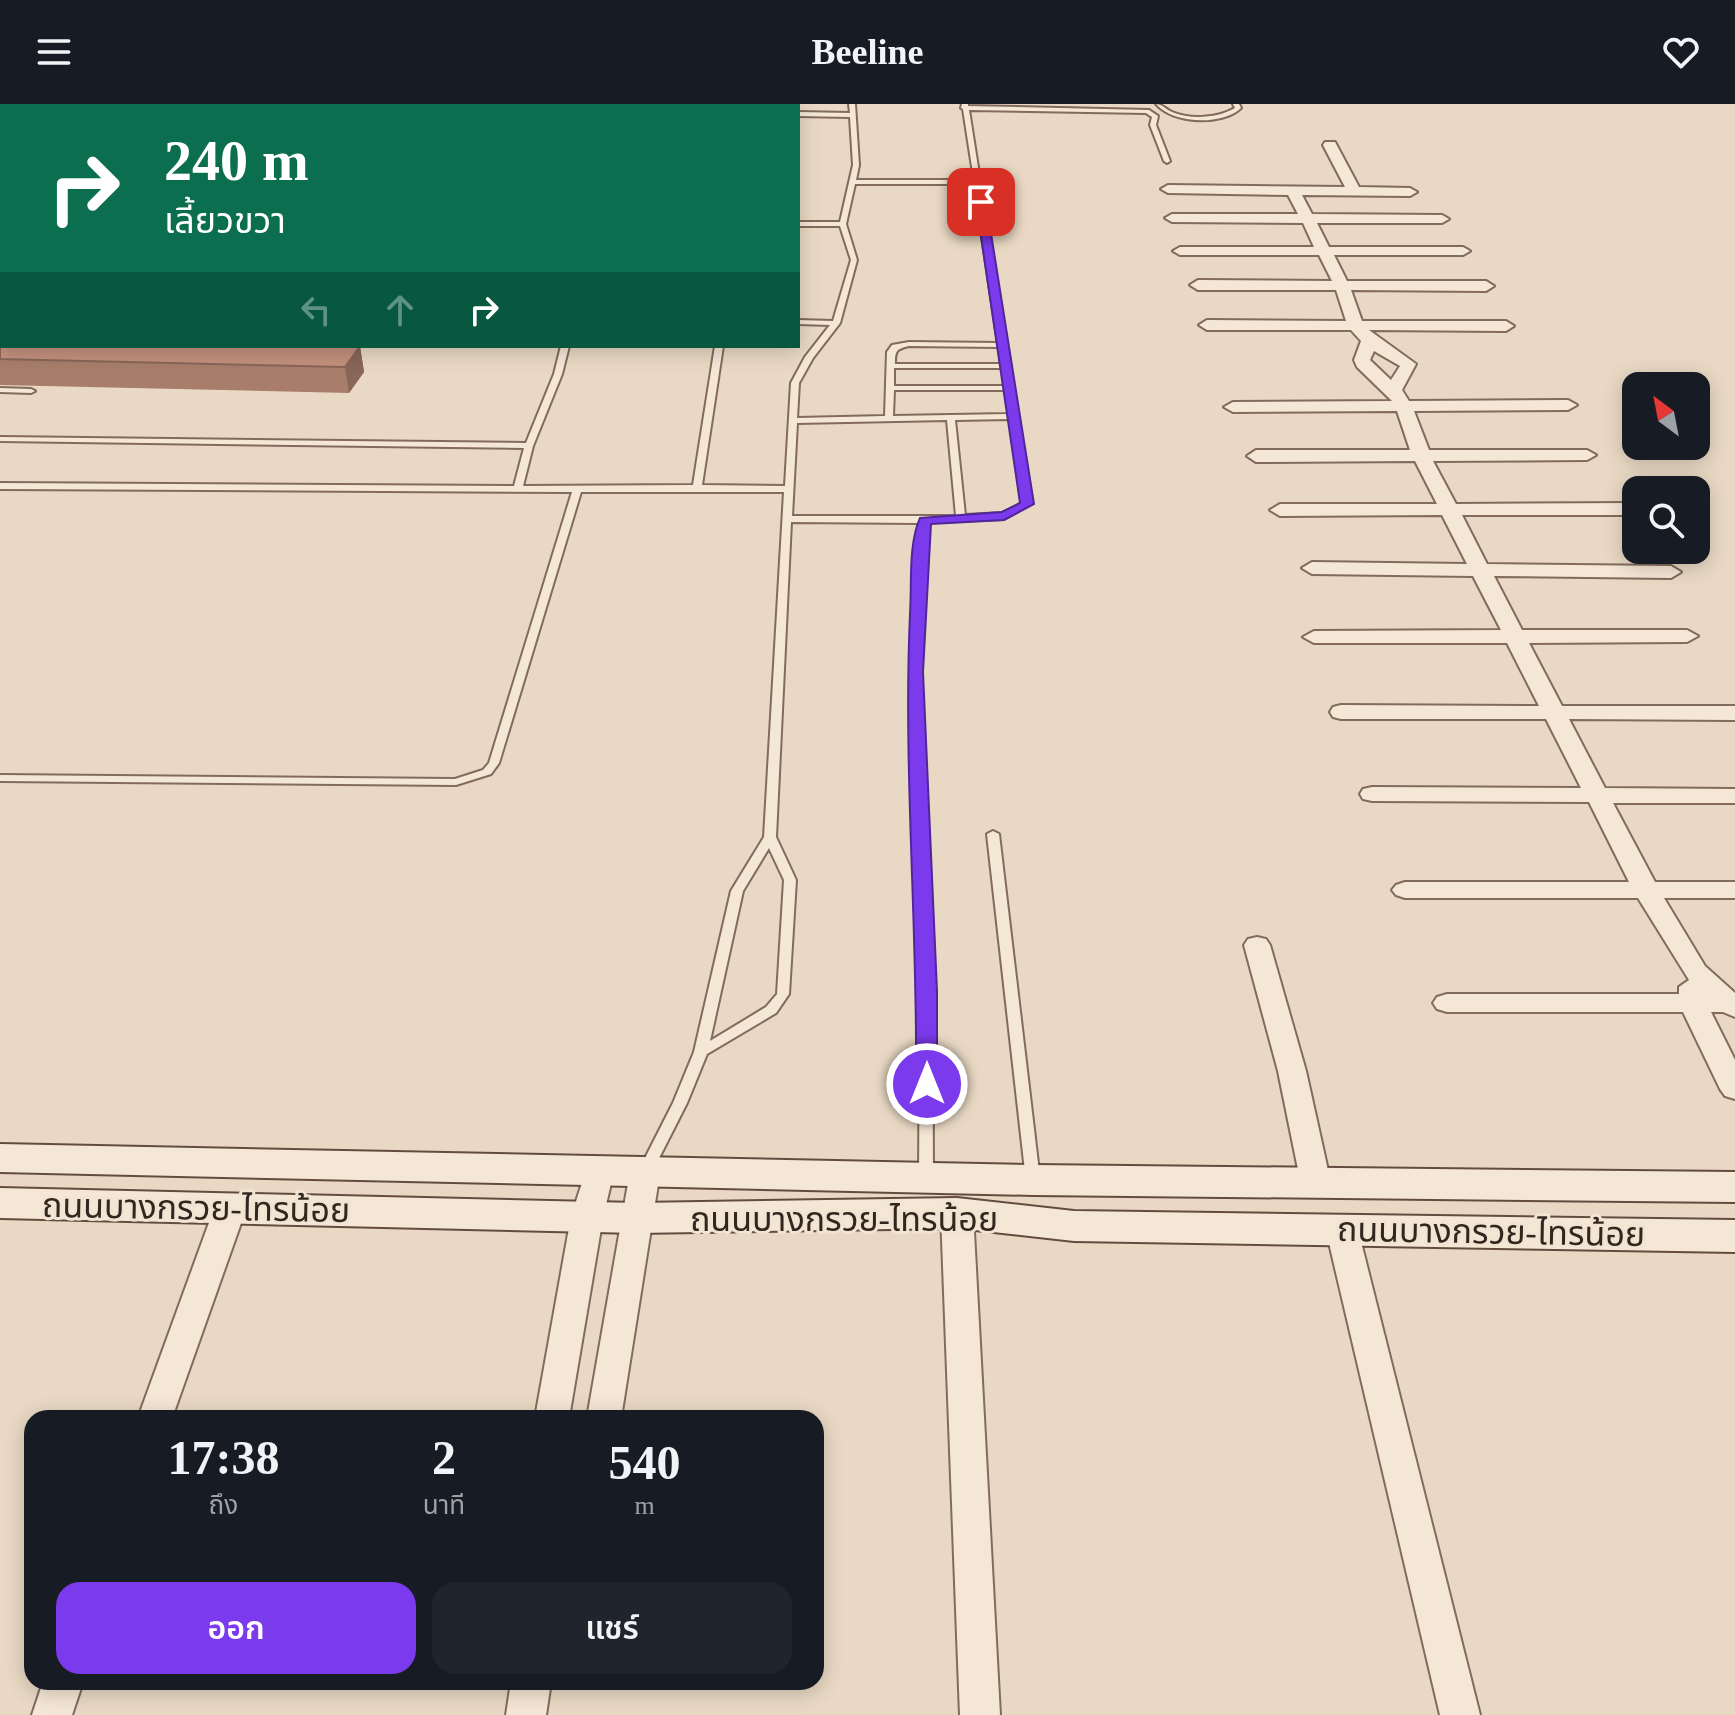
<!DOCTYPE html>
<html lang="th">
<head>
<meta charset="utf-8">
<style>
	body { margin:0; font-family:"Times New Roman","Noto Sans Thai",serif; background:#20242c; color:#f1f3f6; height:100vh; display:flex; flex-direction:column; font-size:30px; white-space:nowrap }
	* { box-sizing:border-box; margin:0 }
	p { font-size:26px; color:#9ea1a6 }
	.icon { flex:none; width:44px; height:44px; fill:none; stroke:currentColor; stroke-width:2; stroke-linecap:round; stroke-linejoin:round }
	.map { position:relative; flex:1; overflow:hidden }
	.drawer { position:absolute; left:24px; top:1306px; width:800px; height:280px; display:flex; flex-direction:column; background:#171b24; border-radius:24px; box-shadow:0 4px 20px #0003 }
	.drawer>* { flex:none }
	.guide { position:absolute; left:0px; top:0px; width:800px; height:244px; box-shadow:0 4px 20px #0003; background:#0b6e4f; color:#fff; overflow:hidden }
	.needle { width:52px; rotate:328deg }
	.tools { position:absolute; left:1622px; top:268px; display:grid; gap:16px }
	.tools a { display:grid; place-items:center; width:88px; height:88px; border-radius:16px; background:#171b24; box-shadow:0 4px 20px #0003; font-size:40px }
	.pin { position:absolute; display:grid; place-items:center; width:68px; height:68px; color:#fff; margin:-34px; border-radius:16px; box-shadow:0 4px 12px #0006 }
	.me { position:absolute; width:88px; margin:-44px; rotate:0deg; stroke-linejoin:round; filter:drop-shadow(0 0 6px #0008) }
	.turn { display:flex; align-items:center; gap:28px; height:168px; padding:0 32px; font-size:36px }
	.turn .icon { width:104px; height:104px; stroke-width:2.5 }
	.turn b { display:block; font-size:56px; line-height:68px }
	.lanes { display:flex; align-items:center; height:76px; padding:0 32px; background:#0003; justify-content:center; gap:40px; direction:ltr }
	.lanes .off { opacity:.35 }
	.eta { display:flex; justify-content:space-evenly; align-items:center; height:136px; text-align:center }
	.eta b { font-size:48px; font-weight:600; line-height:56px }
	.button { display:flex; gap:16px; margin-top:auto; padding:16px 32px }
	.button a { flex:1; height:92px; border-radius:24px; background:#7c3aed; color:#fff; font-size:32px; font-weight:600; line-height:92px; text-align:center }
	.button a+a { background:#20242c; color:#f1f3f6 }
	header { display:flex; justify-content:space-between; align-items:center; height:104px; padding:0 32px; background:#171b24; font-size:36px; font-weight:600 }
	.map>svg:first-child { display:block }
	.lines { fill:none; stroke-linecap:round; stroke-linejoin:round }
	.service-casing { stroke:#826b5c; stroke-width:4 }
	.minor-casing { stroke:#826b5c; stroke-width:4 }
	.secondary-casing { stroke:#634c3f; stroke-width:4 }
	.service { fill:#f5e7d6; fill-rule:evenodd }
	.minor { fill:#f5e7d6; fill-rule:evenodd }
	.secondary { fill:#f5e7d6; fill-rule:evenodd }
	.wall { fill:#a87d6c }
	.shaded-wall { fill:#886658 }
	.building { fill:#c3917d; stroke:#886658; stroke-width:2 }
	.route { fill:#7c3aed; stroke:#51269a; stroke-width:2 }
	.labels { text-anchor:middle; dominant-baseline:central; stroke-width:6; stroke-linejoin:round; paint-order:stroke }
	.near-street-label { font-size:34px; fill:#33261f; stroke:#f1e4d2 }
</style>
</head>
<body>
<header><svg class="icon" aria-label="menu" viewBox="0 0 24 24"><path d="M4 6h16M4 12h16M4 18h16"/></svg>Beeline<svg class="icon" aria-label="heart" viewBox="0 0 24 24"><path d="M12 20l-8-8c-3-5 5-10 8-4 3-6 11-1 8 4z"/></svg></header>
<div class="map">
<svg width="1735" height="1611" viewBox="0 0 1735 1611">
	<rect width="100%" height="100%" fill="#e9d9c4"/>
	<g class="lines">
		<defs>
			<g id="service">
				<path d="M 233,0 L 239,0 L 237,2 L 231,2 Z"/>
				<path d="M 355,0 L 361,0 L 359,2 L 353,2 Z"/>
				<path d="M 552,0 L 558,0 L 557,2 L 551,2 Z"/>
				<path d="M 599,0 L 605,0 L 604,2 L 598,2 Z"/>
				<path d="M 677,0 L 683,0 L 682,2 L 676,2 Z"/>
				<rect x="729" y="0" width="6" height="2"/>
				<path d="M 849,0 L 855,0 L 859,61 L 856,76 L 974,76 L 963,5 L 961,4 L 962,0 L 968,0 L 968,2 L 1149,6 L 1158,12 L 1156,21 L 1170,57 L 1167,59 L 1164,57 L 1150,21 L 1152,13 L 1146,9 L 969,6 L 1031,400 L 1004,415 L 929,418 C 916,522 923,624 927,727 C 931,842 933,958 933,1073 L 931,1076 L 921,1076 L 919,1073 C 920,958 919,843 915,727 C 912,624 906,522 920,419 L 791,418 L 776,733 L 796,776 L 789,890 L 776,909 L 707,950 L 687,999 L 653,1066 L 651,1069 L 641,1069 L 639,1066 L 673,999 L 694,948 L 731,787 L 764,733 L 784,388 L 581,388 L 499,659 L 491,670 L 456,681 L 0,677 L 0,671 L 455,675 L 483,666 L 489,659 L 572,388 L 0,385 L 0,379 L 514,382 L 524,344 L 0,337 L 0,333 L 526,339 L 554,270 L 561,242 L 569,242 L 562,270 L 533,342 L 523,382 L 693,381 L 715,242 L 723,242 L 702,381 L 785,382 L 791,279 L 805,253 L 830,221 L 798,220 L 798,216 L 833,217 L 851,156 L 840,122 L 798,122 L 798,118 L 840,118 L 853,61 L 850,13 L 798,12 L 798,8 L 850,9 ZM 855,80 L 974,80 L 977,96 L 952,96 L 949,98 L 952,100 L 977,100 L 998,239 L 909,238 L 892,241 L 887,248 L 885,312 L 797,314 L 799,279 L 813,254 L 840,219 L 857,156 L 846,120 ZM 909,242 L 999,243 L 1001,260 L 895,260 C 895,247 896,245 909,242 ZM 894,264 L 1002,264 L 1005,282 L 894,282 ZM 894,286 L 1005,286 L 1009,310 L 893,312 ZM 1010,315 L 1022,399 L 1002,409 L 965,411 L 955,316 ZM 947,316 L 956,412 L 792,412 L 797,319 ZM 769,744 L 784,776 L 777,890 L 766,903 L 710,937 L 743,787 Z"/>
				<path d="M 1156,0 C 1164,1 1165,5 1172,8 C 1191,16 1218,14 1235,4 L 1233,0 L 1239,0 L 1241,4 C 1222,22 1173,20 1156,0 Z"/>
				<rect x="0" y="17" width="2" height="4"/>
				<path d="M 2,54 L 2,58 L 0,59 L 0,55 Z"/>
				<rect x="0" y="222" width="2" height="4"/>
				<path d="M 0,284 L 31,285 L 35,287 L 31,289 L 0,288 Z"/>
				<path d="M 993,727 L 999,730 L 1040,1076 L 1038,1079 L 1028,1079 L 1026,1076 L 987,730 Z"/>
			</g>
			<g id="minor">
				<path d="M 1325,38 L 1335,38 L 1359,83 L 1410,84 L 1417,88 L 1410,92 L 1302,91 L 1312,110 L 1442,111 L 1449,115 L 1442,119 L 1317,119 L 1329,143 L 1463,143 L 1470,147 L 1463,151 L 1334,151 L 1347,177 L 1486,177 L 1494,182 L 1486,187 L 1351,186 L 1362,217 L 1506,217 L 1514,222 L 1506,227 L 1369,226 L 1416,260 L 1402,286 L 1409,297 L 1568,296 L 1577,301 L 1568,306 L 1414,307 L 1429,346 L 1587,346 L 1596,351 L 1587,356 L 1433,357 L 1456,400 L 1636,399 L 1636,411 L 1462,411 L 1487,460 L 1671,462 L 1681,468 L 1671,474 L 1494,472 L 1522,526 L 1687,526 L 1698,532 L 1687,538 L 1529,539 L 1562,602 L 1735,602 L 1735,616 L 1569,615 L 1605,684 L 1735,685 L 1735,699 L 1613,699 L 1655,778 L 1735,778 L 1735,794 L 1664,794 L 1705,862 L 1735,889 L 1735,913 L 1723,908 L 1711,908 L 1735,956 L 1735,995 L 1725,992 L 1720,985 L 1683,908 L 1447,908 L 1437,905 L 1433,899 L 1437,893 L 1447,890 L 1679,890 L 1679,883 L 1689,876 L 1638,794 L 1405,794 L 1396,791 L 1392,786 L 1396,781 L 1405,778 L 1629,778 L 1589,698 L 1372,697 L 1363,695 L 1360,690 L 1363,685 L 1372,683 L 1581,684 L 1546,615 L 1341,615 L 1333,613 L 1330,608 L 1333,603 L 1341,601 L 1539,602 L 1507,539 L 1314,539 L 1303,533 L 1314,527 L 1501,526 L 1473,472 L 1312,470 L 1302,464 L 1312,458 L 1467,460 L 1442,411 L 1280,412 L 1270,406 L 1280,400 L 1437,400 L 1415,357 L 1256,358 L 1247,352 L 1256,346 L 1410,346 L 1397,307 L 1233,308 L 1224,303 L 1233,298 L 1392,297 L 1357,263 L 1354,256 L 1361,237 L 1351,226 L 1207,226 L 1199,221 L 1207,216 L 1346,217 L 1336,186 L 1198,186 L 1190,181 L 1198,176 L 1332,177 L 1319,151 L 1180,151 L 1173,147 L 1180,143 L 1314,143 L 1303,119 L 1172,118 L 1165,114 L 1172,110 L 1298,110 L 1288,91 L 1168,89 L 1161,85 L 1168,81 L 1345,83 L 1323,41 ZM 1374,247 L 1400,262 L 1391,276 L 1370,256 Z"/>
				<path d="M 1257,833 L 1266,835 L 1270,841 L 1306,967 L 1331,1080 L 1327,1088 L 1316,1091 L 1305,1088 L 1301,1080 L 1278,967 L 1244,841 L 1248,835 Z"/>
				<path d="M 599,1057 L 610,1060 L 614,1067 L 603,1113 L 569,1314 L 535,1314 L 571,1113 L 588,1060 Z"/>
				<path d="M 645,1058 L 656,1061 L 660,1068 L 621,1314 L 587,1314 L 630,1068 L 634,1061 Z"/>
				<path d="M 230,1094 L 241,1097 L 246,1105 L 172,1314 L 138,1314 L 214,1105 L 219,1097 Z"/>
				<path d="M 957,1098 L 968,1101 L 973,1109 L 1000,1611 L 960,1611 L 941,1109 L 946,1101 Z"/>
				<path d="M 1342,1115 L 1353,1118 L 1358,1126 L 1480,1611 L 1440,1611 L 1326,1126 L 1331,1118 Z"/>
				<path d="M 43,1578 L 83,1578 L 72,1611 L 32,1611 Z"/>
				<path d="M 511,1578 L 551,1578 L 546,1611 L 506,1611 Z"/>
			</g>
			<g id="secondary">
				<path d="M 0,1040 L 1033,1061 L 1735,1068 L 1735,1098 L 1033,1091 L 0,1068 Z"/>
				<path d="M 0,1084 L 637,1099 L 957,1094 L 1074,1107 L 1735,1116 L 1735,1148 L 1074,1137 L 957,1124 L 637,1129 L 0,1114 Z"/>
			</g>
		</defs>
		<use href="#service" class="service-casing"/>
		<use href="#minor" class="minor-casing"/>
		<use href="#secondary" class="secondary-casing"/>
		<use href="#service" class="service"/>
		<use href="#minor" class="minor"/>
		<use href="#secondary" class="secondary"/>
	</g>
	<path class="wall" d="M 0,234 L 360,242 L 364,268 L 349,289 L 0,281 Z"/>
	<path class="shaded-wall" d="M 360,242 L 364,268 L 349,289 L 345,263 Z"/>
	<path class="building" d="M 0,234 L 2,234 L 2,242 L 360,242 L 345,263 L 0,255 Z"/>
	<path class="route" d="M 981,95 L 986,98 L 1034,400 L 1004,416 L 931,420 L 923,568 L 937,887 L 937,980 L 927,987 L 916,980 C 918,824 903,666 910,510 C 912,480 908,441 920,414 L 1002,408 L 1020,399 L 976,98 Z"/>
	<g class="labels">
		<g class="near-street-label">
			<text transform="translate(196 1104) rotate(1)">ถนนบางกรวย-ไทรน้อย</text>
			<text x="844" y="1115">ถนนบางกรวย-ไทรน้อย</text>
			<text transform="translate(1491 1128) rotate(1)">ถนนบางกรวย-ไทรน้อย</text>
		</g>
	</g>
</svg>
<div class="tools">
<a><svg class="needle" viewBox="-14 -14 28 28"><path d="M0-13l5 13h-10z" fill="#e53935"/><path d="M0 13l5-13h-10z" fill="#9ea1a6"/></svg></a>
<a><svg class="icon" aria-label="search" viewBox="0 0 24 24"><circle cx="10" cy="10" r="6"/><path d="M15 15l6 6"/></svg></a>
</div>
<div class="pin" style="left:981px;top:98px;background:#d93025"><svg class="icon" aria-label="arrive" viewBox="0 0 24 24"><path d="M6 21V4h12l-3 4 3 4H6"/></svg></div>
<svg class="me" style="left:927px;top:980px" viewBox="-20 -20 40 40"><circle r="17" fill="#7c3aed" stroke="#fff" stroke-width="3"/><path d="M0-11L8 9 0 5-8 9z" fill="#fff"/></svg>
<div class="guide">
<div class="turn"><svg class="icon" aria-label="right" viewBox="0 0 24 24"><path d="M7 20v-9h11M14 6l5 5-5 5"/></svg><div><b>240 m</b>เลี้ยวขวา</div></div>
<div class="lanes"><svg class="icon off" aria-label="left" viewBox="0 0 24 24"><path d="M17 20v-9H6M10 6l-5 5 5 5"/></svg><svg class="icon off" aria-label="ahead" viewBox="0 0 24 24"><path d="M12 20V5M6 11l6-6 6 6"/></svg><svg class="icon" aria-label="right" viewBox="0 0 24 24"><path d="M7 20v-9h11M14 6l5 5-5 5"/></svg></div>
</div>
<section class="drawer">
<div class="eta">
<div><b>17:38</b><p>ถึง</p></div>
<div><b>2</b><p>นาที</p></div>
<div><b>540</b><p>m</p></div>
</div>
<div class="button"><a>ออก</a><a>แชร์</a></div>
</section>
</div>
</body>
</html>
